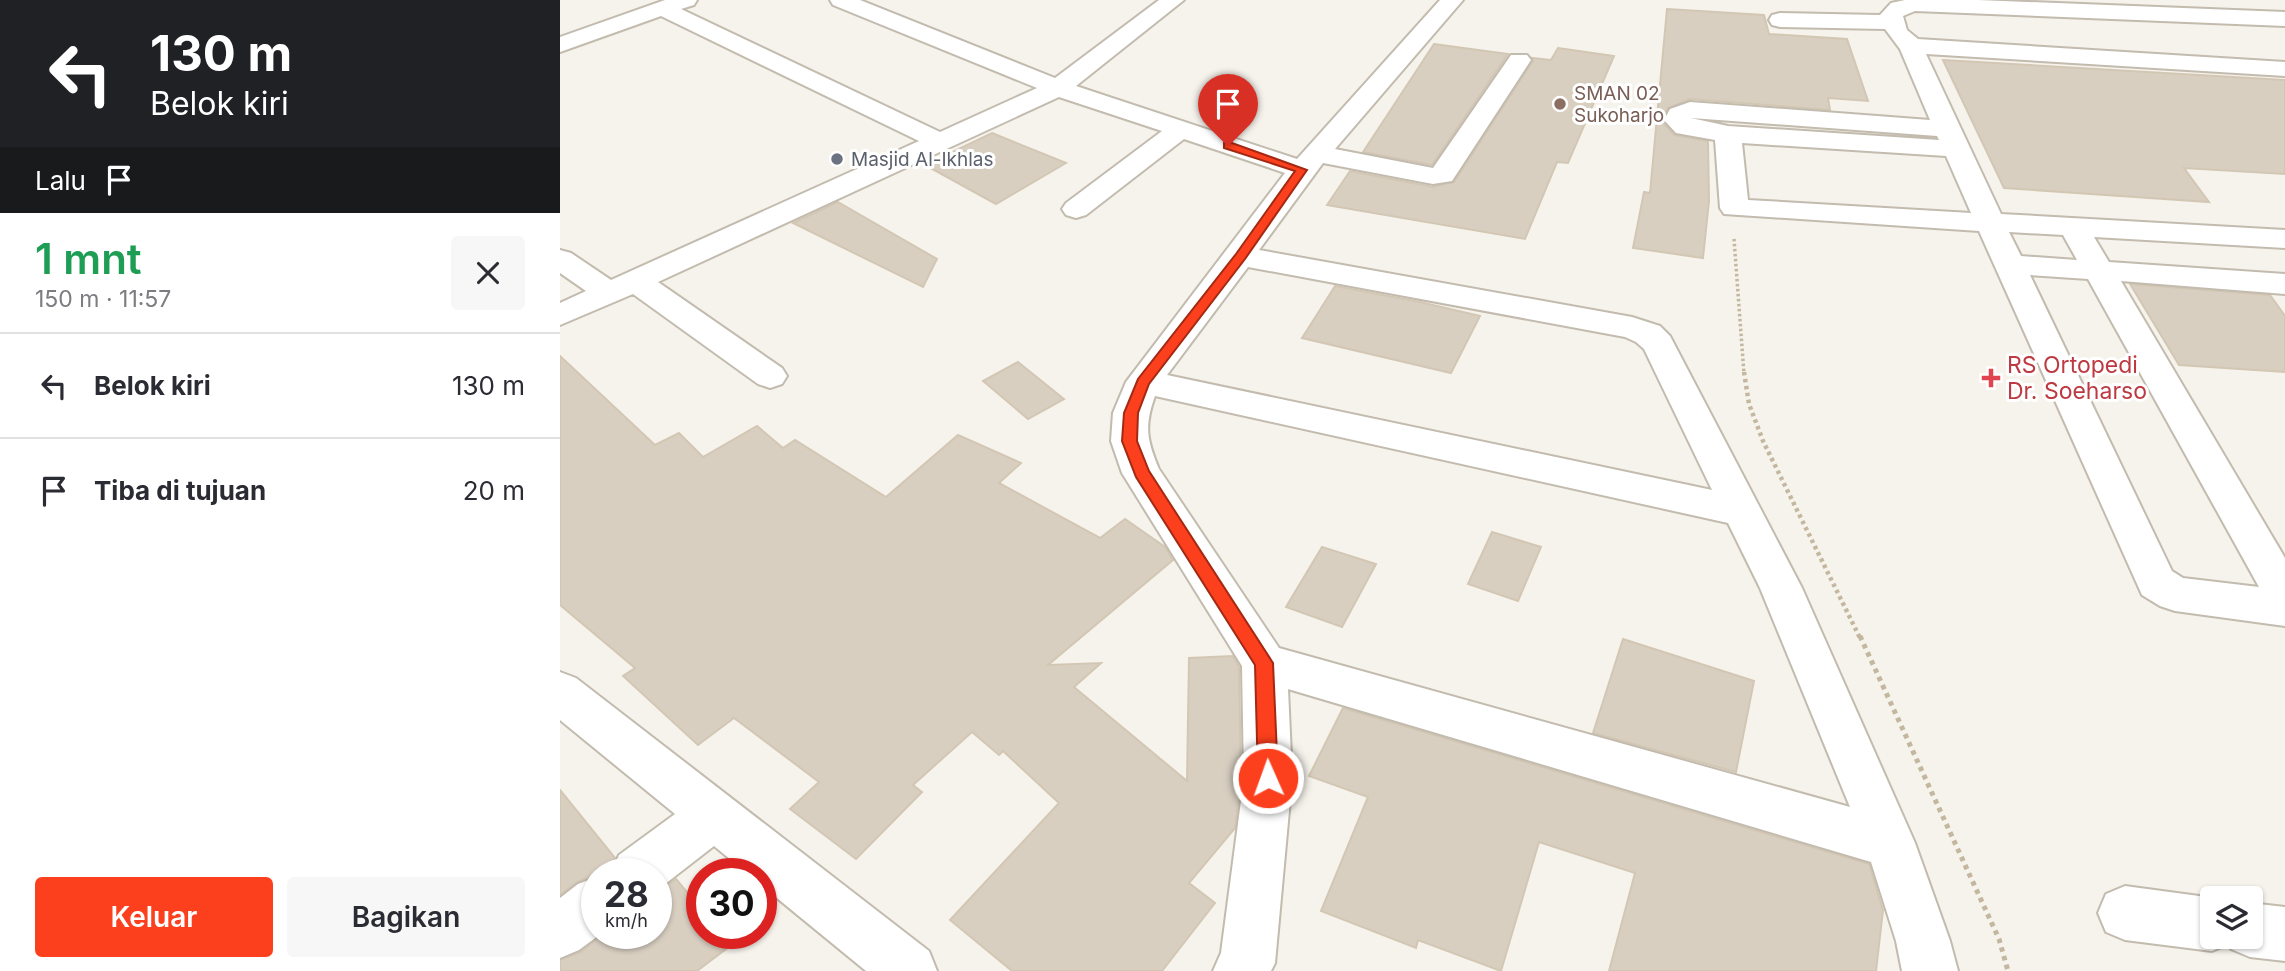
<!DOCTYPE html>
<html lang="id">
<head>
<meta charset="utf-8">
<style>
	body { margin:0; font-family:Inter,sans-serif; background:#f7f7f7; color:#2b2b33; height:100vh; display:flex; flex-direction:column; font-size:26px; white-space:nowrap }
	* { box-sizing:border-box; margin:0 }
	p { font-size:23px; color:#7c7c81 }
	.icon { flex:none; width:38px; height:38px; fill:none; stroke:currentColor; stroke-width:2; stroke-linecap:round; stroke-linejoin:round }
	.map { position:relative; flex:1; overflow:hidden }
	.side { display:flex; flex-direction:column; background:#fff; width:560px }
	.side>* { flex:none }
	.top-card { background:#202124; color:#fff; overflow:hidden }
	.tools { position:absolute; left:1640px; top:886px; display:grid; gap:14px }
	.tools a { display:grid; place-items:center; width:63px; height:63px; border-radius:7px; background:#fff; box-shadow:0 2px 5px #0004; font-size:35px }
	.speed { position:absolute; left:21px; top:858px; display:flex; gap:14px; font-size:35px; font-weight:700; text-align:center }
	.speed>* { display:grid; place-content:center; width:91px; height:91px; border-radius:50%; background:#fff; box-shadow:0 2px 5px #0004; line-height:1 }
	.speed small { font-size:18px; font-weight:400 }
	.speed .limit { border:10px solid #d22; background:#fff; color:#111 }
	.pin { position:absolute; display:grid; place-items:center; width:60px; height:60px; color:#fff; margin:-72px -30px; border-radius:50% 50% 50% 0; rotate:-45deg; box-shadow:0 0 7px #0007 }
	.pin .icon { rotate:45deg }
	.me { position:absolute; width:77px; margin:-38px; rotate:358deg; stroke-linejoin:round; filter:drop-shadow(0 0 5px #0008) }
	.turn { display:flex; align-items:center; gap:24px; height:147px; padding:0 35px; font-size:32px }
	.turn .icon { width:91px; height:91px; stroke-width:2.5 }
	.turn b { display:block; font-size:49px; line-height:60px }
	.then { display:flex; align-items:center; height:66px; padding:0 35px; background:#0003; gap:14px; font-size:26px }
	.round { display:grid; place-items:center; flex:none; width:74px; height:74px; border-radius:7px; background:#f7f7f7 }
	.summary { display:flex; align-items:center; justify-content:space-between; height:119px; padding:0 35px }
	h1 { font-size:42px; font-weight:600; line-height:52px; color:#1e9e55 }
	.primary-button { display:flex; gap:14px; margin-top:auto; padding:14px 35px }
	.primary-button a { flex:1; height:80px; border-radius:7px; background:#fc3f1d; color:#fff; font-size:28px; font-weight:600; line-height:80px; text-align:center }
	.primary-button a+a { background:#f7f7f7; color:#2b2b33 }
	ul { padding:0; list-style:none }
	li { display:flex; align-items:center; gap:21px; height:105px; padding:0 35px; border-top:2px solid #e1e1e2 }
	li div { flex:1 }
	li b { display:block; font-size:26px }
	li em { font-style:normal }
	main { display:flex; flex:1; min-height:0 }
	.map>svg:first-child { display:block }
	.building { fill:#d8cfc1; stroke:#d3c7b4; stroke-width:2 }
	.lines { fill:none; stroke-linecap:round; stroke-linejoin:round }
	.minor-casing { stroke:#c2bbae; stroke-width:4 }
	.path-far2 { stroke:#c4b79f; stroke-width:3.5; stroke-dasharray:2.5 2.5; stroke-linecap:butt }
	.path-far1 { stroke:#c4b79f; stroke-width:4.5; stroke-dasharray:3.5 3.5; stroke-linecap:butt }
	.path { stroke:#c4b79f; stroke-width:5; stroke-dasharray:4.5 4.5; stroke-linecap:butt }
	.minor { fill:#fff; fill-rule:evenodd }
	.route { fill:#fc3f1d; stroke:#a42913; stroke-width:2 }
	.education-dot { fill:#8d6e63; stroke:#fff; stroke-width:2.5 }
	.worship-dot { fill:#6b7280; stroke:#fff; stroke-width:2.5 }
	.health-dot { fill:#e0444e; stroke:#fff; stroke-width:2.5 }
	.labels { text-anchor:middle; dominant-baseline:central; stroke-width:6; stroke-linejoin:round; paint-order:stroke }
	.far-education-label { font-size:19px; fill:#785e54; stroke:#fff; text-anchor:start }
	.far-worship-label { font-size:19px; fill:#5b616d; stroke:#fff; text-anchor:start }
	.health-label { font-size:23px; fill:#be3a42; stroke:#fff; text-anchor:start }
</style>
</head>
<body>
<main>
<section class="side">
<div class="top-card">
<div class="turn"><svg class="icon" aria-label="left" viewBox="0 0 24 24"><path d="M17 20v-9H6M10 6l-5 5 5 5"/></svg><div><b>130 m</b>Belok kiri</div></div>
<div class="then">Lalu<svg class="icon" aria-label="arrive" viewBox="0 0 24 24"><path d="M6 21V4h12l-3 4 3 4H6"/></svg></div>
</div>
<div class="summary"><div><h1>1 mnt</h1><p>150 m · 11:57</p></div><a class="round"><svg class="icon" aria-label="close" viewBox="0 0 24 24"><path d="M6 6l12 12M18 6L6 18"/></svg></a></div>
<ul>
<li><svg class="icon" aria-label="left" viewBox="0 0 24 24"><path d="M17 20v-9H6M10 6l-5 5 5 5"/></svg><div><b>Belok kiri</b></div><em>130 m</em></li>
<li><svg class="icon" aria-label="arrive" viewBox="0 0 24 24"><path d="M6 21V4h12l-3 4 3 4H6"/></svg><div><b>Tiba di tujuan</b></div><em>20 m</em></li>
</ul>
<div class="primary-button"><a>Keluar</a><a>Bagikan</a></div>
</section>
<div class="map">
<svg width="1725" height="971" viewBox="0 0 1725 971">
	<rect width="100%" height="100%" fill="#f6f3ec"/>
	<g class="building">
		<path d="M 1107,9 L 1204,15 L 1209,34 L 1287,39 L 1308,101 L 1268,98 L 1270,110 L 1130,99 L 1108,108 L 1101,120 L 1114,135 L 1148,141 L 1149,201 L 1143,258 L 1073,248 L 1084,192 L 1090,193 Z"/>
		<path d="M 874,44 L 948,54 L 872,165 L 803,152 Z"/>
		<path d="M 998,48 L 1054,56 L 1008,163 L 997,162 L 965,239 L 767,205 L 790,171 L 873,187 L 894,182 L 973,61 L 972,58 L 991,60 Z"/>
		<path d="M 1383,60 L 1725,80 L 1725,174 L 1624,168 L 1649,202 L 1444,188 Z"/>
		<path d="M 432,133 L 506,163 L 436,204 L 365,165 Z"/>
		<path d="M 278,202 L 377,259 L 363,287 L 233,223 Z"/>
		<path d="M 1570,284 L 1710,295 L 1725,316 L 1725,372 L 1619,365 Z"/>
		<path d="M 775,286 L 860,302 L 920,316 L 891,373 L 742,338 Z"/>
		<path d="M 0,356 L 95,445 L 119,433 L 143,457 L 197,426 L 223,448 L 235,440 L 326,497 L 398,435 L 461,463 L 439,483 L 540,538 L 565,519 L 605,547 L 613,560 L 488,665 L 541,663 L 514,687 L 627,781 L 629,658 L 673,656 L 679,667 L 681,778 L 675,828 L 629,883 L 655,903 L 602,971 L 452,971 L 390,920 L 499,803 L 443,751 L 439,755 L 412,732 L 353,785 L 362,792 L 296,859 L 230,809 L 259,782 L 174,718 L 138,745 L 63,676 L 75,668 L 0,605 Z"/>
		<path d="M 458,362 L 504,399 L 468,419 L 423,381 Z"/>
		<path d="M 932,532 L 981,547 L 958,601 L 908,584 Z"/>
		<path d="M 762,547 L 816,564 L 782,627 L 726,607 Z"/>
		<path d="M 1063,639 L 1194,681 L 1176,772 L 1033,733 Z"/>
		<path d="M 783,708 L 1309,864 L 1323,910 L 1316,971 L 1049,971 L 1075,873 L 979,842 L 941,971 L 858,940 L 856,948 L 761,911 L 808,797 L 749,776 Z"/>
		<path d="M 0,790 L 55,858 L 48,873 L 37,873 L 17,882 L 0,895 Z"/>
		<path d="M 116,879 L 142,910 L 142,933 L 160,933 L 170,946 L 137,971 L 0,971 L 0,960 L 21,952 L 44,933 L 96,933 L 96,893 Z"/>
	</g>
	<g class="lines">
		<defs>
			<g id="minor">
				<path d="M 105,0 L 137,0 L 134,5 L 121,9 L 380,132 L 477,88 L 273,5 L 270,0 L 300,0 L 495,78 L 599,0 L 624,0 L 516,86 L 737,159 L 880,0 L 903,0 L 775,149 L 873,168 L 951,55 L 967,55 L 971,60 L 892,181 L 873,184 L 763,163 L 699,250 L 1072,317 L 1100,326 L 1110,336 L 1242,588 L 1355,843 L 1390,941 L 1398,971 L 1342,971 L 1336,941 L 1311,862 L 728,689 L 732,778 L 715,963 L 711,971 L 653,971 L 661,953 L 684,778 L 682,666 L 562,473 L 551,441 L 553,413 L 566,382 L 725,173 L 624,139 L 526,215 L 516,218 L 506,215 L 502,209 L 506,203 L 602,131 L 499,97 L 98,282 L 222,368 L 227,376 L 222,384 L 210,388 L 198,384 L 73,294 L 0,325 L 0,303 L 26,291 L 0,273 L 0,250 L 11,253 L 51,280 L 359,141 L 101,16 L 0,52 L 0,37 ZM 688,267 L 1065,337 L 1076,342 L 1084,349 L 1152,490 L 607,375 ZM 595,396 L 1168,523 L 1200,588 L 1290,807 L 719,648 L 599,469 C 587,441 584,426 595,396 Z"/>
				<path d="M 1345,0 L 1418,0 L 1725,12 L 1725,26 L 1355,11 L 1343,16 L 1347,30 L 1358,39 L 1725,62 L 1725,76 L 1366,54 L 1441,214 L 1725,230 L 1725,248 L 1534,237 L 1549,262 L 1725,274 L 1725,294 L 1561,281 L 1725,558 L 1725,626 L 1615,611 L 1600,606 L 1582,595 L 1419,231 L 1164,214 L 1160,208 L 1155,140 L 1116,133 L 1104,120 L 1110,109 L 1130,102 L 1370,120 L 1340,49 L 1325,29 L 1220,27 L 1212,25 L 1209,20 L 1212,15 L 1220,13 L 1320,15 L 1331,3 ZM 1131,118 L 1377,136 L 1379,140 L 1168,126 ZM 1182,143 L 1386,156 L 1411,213 L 1188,200 ZM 1449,232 L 1503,235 L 1517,260 L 1461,256 ZM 1470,275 L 1528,279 L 1699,587 L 1623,578 L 1612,571 Z"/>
				<path d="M 0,672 L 16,678 L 369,951 L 377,971 L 306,971 L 201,885 L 201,873 L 187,873 L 154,846 L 96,891 L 96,873 L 51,873 L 59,855 L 115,814 L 0,720 Z"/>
				<path d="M 37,877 L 37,933 L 42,933 L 19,950 L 0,958 L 0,898 L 18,884 Z"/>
				<path d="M 1565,886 L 1654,898 L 1652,936 L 1690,936 L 1690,903 L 1725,907 L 1725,961 L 1690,957 L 1671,949 L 1669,944 L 1652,951 L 1565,940 L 1546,932 L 1538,913 L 1546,894 Z"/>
			</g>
		</defs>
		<use href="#minor" class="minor-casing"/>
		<path class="path-far2" d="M 1174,239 L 1184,374"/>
		<path class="path-far1" d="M 1184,372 L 1189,404 L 1203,441 L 1300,638"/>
		<path class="path" d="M 1300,636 L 1439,939 L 1448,971"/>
		<use href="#minor" class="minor"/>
	</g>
	<path class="route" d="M 664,143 L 672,143 L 747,170 L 685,259 L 589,384 L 578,413 L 577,441 L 589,471 L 713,663 L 718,778 L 715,785 L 708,788 L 701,785 L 698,778 L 695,665 L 576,477 L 562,441 L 564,413 L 578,379 L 676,254 L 735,171 L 664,148 Z"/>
	<circle class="education-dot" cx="1000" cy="104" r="7"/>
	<circle class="worship-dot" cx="277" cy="159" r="7"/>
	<path class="health-dot" d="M1427.5 367.5h7v7h7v7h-7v7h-7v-7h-7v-7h7z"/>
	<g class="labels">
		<g class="far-education-label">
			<text x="1014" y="93">SMAN 02<tspan x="1014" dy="22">Sukoharjo</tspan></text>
		</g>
		<g class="far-worship-label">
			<text x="291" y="159">Masjid Al-Ikhlas</text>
		</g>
		<g class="health-label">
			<text x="1447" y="365">RS Ortopedi<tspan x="1447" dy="26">Dr. Soeharso</tspan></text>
		</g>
	</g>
</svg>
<div class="tools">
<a><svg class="icon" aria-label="layers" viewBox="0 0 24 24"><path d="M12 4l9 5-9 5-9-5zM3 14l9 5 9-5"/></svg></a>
</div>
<div class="speed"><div>28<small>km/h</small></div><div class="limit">30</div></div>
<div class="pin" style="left:668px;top:146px;background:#d93025"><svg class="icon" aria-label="arrive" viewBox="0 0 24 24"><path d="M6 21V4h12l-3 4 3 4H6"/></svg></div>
<svg class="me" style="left:708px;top:778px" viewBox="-20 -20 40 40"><circle r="17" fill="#fc3f1d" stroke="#fff" stroke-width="3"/><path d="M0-11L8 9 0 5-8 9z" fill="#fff"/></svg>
</div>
</main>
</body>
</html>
